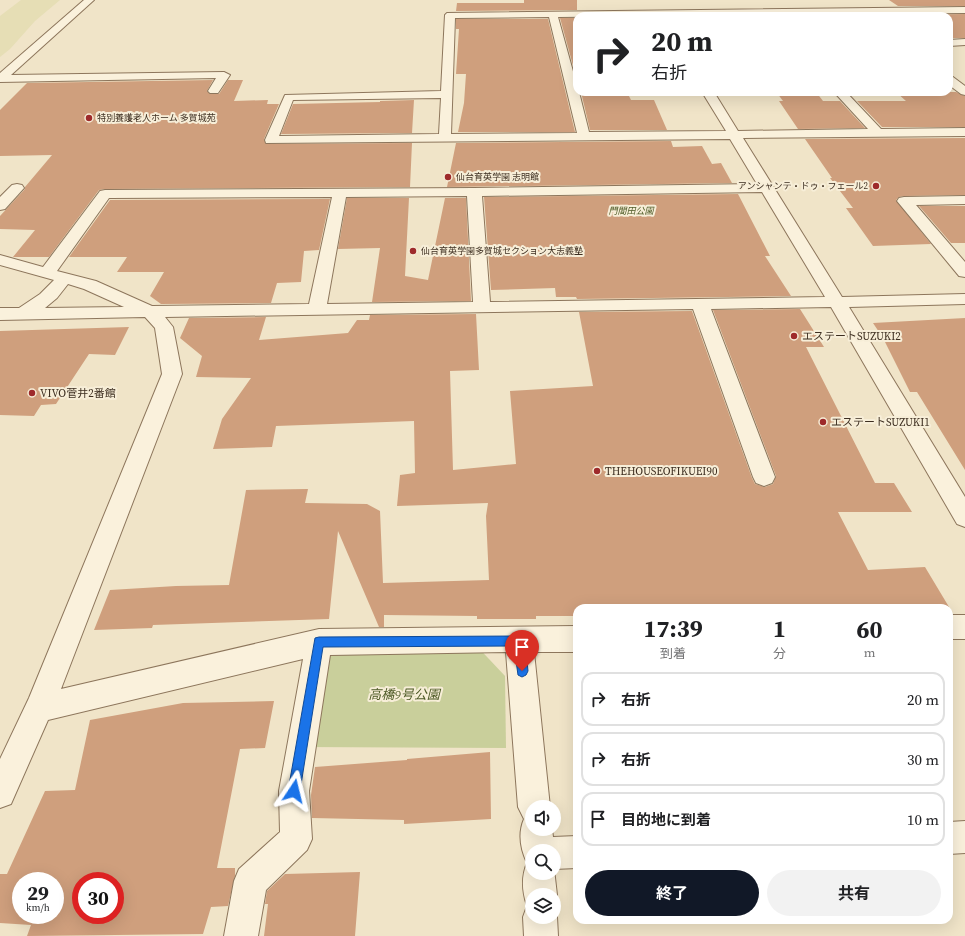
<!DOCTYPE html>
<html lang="ja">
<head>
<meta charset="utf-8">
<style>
	body { margin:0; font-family:"Source Serif 4","Noto Sans JP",serif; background:#f2f2f2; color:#202124; height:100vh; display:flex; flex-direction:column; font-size:15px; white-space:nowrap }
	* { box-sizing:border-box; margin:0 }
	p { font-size:13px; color:#757577 }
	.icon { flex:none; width:22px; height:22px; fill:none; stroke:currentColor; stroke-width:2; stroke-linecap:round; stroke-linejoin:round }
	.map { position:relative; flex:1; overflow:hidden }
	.side { position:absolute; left:573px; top:604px; width:380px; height:320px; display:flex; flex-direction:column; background:#fff; border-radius:12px; box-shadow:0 4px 16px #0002 }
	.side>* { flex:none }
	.top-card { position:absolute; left:573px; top:12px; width:380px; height:84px; border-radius:12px; box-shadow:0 4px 16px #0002; background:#fff; color:#202124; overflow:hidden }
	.buttons { position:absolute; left:525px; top:800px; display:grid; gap:8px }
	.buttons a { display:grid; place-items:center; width:36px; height:36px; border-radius:50%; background:#fff; box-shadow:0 4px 16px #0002; font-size:20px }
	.speed { position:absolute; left:12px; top:872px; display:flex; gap:8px; font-size:20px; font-weight:700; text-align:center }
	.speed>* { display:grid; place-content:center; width:52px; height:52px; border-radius:50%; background:#fff; box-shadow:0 4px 16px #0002; line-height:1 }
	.speed small { font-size:10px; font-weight:400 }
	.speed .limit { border:6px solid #d22; background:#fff; color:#111 }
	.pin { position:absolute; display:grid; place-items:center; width:34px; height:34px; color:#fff; margin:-41px -17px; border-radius:50% 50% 50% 0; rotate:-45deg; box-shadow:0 0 4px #0007 }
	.pin .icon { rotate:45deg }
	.me { position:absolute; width:44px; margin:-22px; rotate:10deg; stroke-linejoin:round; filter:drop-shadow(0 0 3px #0008) }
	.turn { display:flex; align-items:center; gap:14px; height:84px; padding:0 12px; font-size:18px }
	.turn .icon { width:52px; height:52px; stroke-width:2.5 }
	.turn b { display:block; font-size:28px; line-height:34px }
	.eta { display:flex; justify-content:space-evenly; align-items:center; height:68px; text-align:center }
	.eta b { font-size:24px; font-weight:700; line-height:28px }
	.action { display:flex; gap:8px; margin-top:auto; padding:8px 12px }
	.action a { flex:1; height:46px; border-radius:24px; background:#111827; color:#fff; font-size:16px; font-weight:700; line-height:46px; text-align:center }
	.action a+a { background:#f2f2f2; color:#202124 }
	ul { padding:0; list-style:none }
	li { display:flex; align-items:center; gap:12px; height:54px; margin:0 8px 6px; padding:0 4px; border:2px solid #e0e0e0; border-radius:12px }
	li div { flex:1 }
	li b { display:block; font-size:15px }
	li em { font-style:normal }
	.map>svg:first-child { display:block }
	.farmland { fill:#e6deb5 }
	.green { fill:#c9cf9b }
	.building { fill:#cf9f7d; fill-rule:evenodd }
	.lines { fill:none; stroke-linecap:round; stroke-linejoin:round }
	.minor-casing { stroke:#8d765c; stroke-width:2 }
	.minor { fill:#faf1dc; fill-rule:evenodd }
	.route { fill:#1a73e8; stroke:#114b97 }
	.poi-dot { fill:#9e2a2b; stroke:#f7eed8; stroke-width:1.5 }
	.labels { text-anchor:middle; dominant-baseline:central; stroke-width:4; stroke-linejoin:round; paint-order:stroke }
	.far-poi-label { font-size:9px; fill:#3d2e20; stroke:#f7eed8; text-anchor:start }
	.far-park-label { font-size:9px; font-style:italic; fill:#4d5a26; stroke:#f7eed8 }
	.poi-label { font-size:11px; fill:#3d2e20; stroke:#f7eed8; text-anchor:start }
	.near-park-label { font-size:13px; font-style:italic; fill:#4d5a26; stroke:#f7eed8 }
</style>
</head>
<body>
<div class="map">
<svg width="965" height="936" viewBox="0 0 965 936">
	<rect width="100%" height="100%" fill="#f0e4c8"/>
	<path class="farmland" d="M 21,0 L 60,0 L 35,21 L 10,49 L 0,57 L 0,16 Z"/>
	<path class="green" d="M 472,641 L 505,676 L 506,748 L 301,747 L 319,642 Z"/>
	<g class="building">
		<path d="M 524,0 L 577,0 L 577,10 L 456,11 L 457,3 L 524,3 Z"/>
		<path d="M 889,0 L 965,0 L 965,6 L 898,6 Z"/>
		<path d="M 965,14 L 965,38 L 949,38 L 949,16 L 912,15 Z"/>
		<path d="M 560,18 L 577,18 L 577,80 Z"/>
		<path d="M 456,19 L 548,19 L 575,132 L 458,132 L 464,103 L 466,74 L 456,74 L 459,29 L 456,29 Z"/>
		<path d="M 213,80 L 207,91 L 210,94 L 219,94 L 228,80 L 243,80 L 234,101 L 268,100 L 267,104 L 279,104 L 264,139 L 266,144 L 412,143 L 410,187 L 105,189 L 99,190 L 49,257 L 13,257 L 35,230 L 0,229 L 0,216 L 25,189 L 25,187 L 52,155 L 0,156 L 0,110 L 27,83 Z"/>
		<path d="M 581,92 L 627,92 L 631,100 L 654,100 L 667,130 L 590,130 Z"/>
		<path d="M 816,92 L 823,101 L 840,101 L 865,128 L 798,129 L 779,101 L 783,101 L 777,93 Z"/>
		<path d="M 896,92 L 956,92 L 965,96 L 965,127 L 882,127 L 857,101 L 906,101 Z"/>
		<path d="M 414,100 L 412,133 L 281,134 L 293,104 L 380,102 L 380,101 Z"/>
		<path d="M 965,138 L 965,195 L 904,196 L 899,197 L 896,200 L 931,244 L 873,246 L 846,208 L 853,208 L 830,178 L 832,178 L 805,139 Z"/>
		<path d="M 671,141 L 673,147 L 702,146 L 712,164 L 721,163 L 732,183 L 447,187 L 456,143 Z"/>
		<path d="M 738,194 L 770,256 L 765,256 L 791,296 L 577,299 L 576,297 L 556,297 L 555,288 L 491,290 L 484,197 Z"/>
		<path d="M 347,198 L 409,198 L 405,276 L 428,280 L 445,198 L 466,198 L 471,301 L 372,302 L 380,248 L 338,249 Z"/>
		<path d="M 330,199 L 319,250 L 304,251 L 301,282 L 277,283 L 271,303 L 161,304 L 150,296 L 164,272 L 117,272 L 127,257 L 69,257 L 110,200 Z"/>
		<path d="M 919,206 L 965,206 L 965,243 L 951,243 Z"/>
		<path d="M 800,309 L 824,347 L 806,347 L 875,483 L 894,483 L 912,512 L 838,512 L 868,570 L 925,567 L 949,607 L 873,608 L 872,604 L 757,606 L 725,608 L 577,608 L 577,616 L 536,616 L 536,619 L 477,619 L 477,616 L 384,615 L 384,627 L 379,627 L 338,531 L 329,619 L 153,625 L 152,628 L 94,630 L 110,590 L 176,586 L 229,585 L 246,490 L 308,489 L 305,503 L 367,504 L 380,511 L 383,583 L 489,580 L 486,516 L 488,503 L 397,506 L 400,475 L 415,473 L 414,421 L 276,426 L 272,447 L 213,449 L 222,419 L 251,378 L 196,377 L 202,356 L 180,338 L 189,318 L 266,317 L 259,340 L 348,333 L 357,320 L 369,320 L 370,315 L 476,314 L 479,370 L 450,371 L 453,470 L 516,464 L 510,391 L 593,386 L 579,312 L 692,311 L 752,478 L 755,484 L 765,487 L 773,484 L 776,476 L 713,310 Z"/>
		<path d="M 965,318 L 965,470 L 917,392 L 910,392 L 883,338 L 873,323 Z"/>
		<path d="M 129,327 L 115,355 L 89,354 L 56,404 L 41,405 L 34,416 L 0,415 L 0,331 Z"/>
		<path d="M 274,701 L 265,748 L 240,749 L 217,868 L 235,868 L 235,876 L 228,906 L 211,907 L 203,934 L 27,936 L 31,925 L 0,923 L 0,874 L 7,874 L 45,791 L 75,790 L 90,720 L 183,703 ZM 21,881 L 55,881 L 55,915 L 21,915 ZM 81,881 L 115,881 L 115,915 L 81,915 Z"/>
		<path d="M 490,752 L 491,819 L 404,824 L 404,820 L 312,818 L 311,795 L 315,767 L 407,760 L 407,759 Z"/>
		<path d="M 360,872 L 355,936 L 264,936 L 268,904 L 265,904 L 267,891 L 285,874 Z"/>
	</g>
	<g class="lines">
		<defs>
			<g id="minor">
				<path d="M 84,0 L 94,0 L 11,75 L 224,72 L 230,75 L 218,93 L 210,93 L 208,91 L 216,78 L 0,82 L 0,73 Z"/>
				<path d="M 965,7 L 965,13 L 558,17 L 577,86 L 577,92 L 579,92 L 589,132 L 726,131 L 702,92 L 714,92 L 738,131 L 868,129 L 834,92 L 846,92 L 881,129 L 965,128 L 965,136 L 743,138 L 842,297 L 965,294 L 965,304 L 849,307 L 965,497 L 965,527 L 957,524 L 831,307 L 711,309 L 775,477 L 772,483 L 764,486 L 756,483 L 753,477 L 693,309 L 165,317 L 173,327 L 182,374 L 61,689 L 319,629 L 577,626 L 577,652 L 534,652 L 550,807 L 532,807 L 532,829 L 552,829 L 553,837 L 577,836 L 577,868 L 554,869 L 557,895 L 554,902 L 554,895 L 532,895 L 532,917 L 554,917 L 554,909 L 557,917 L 558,936 L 524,936 L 523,917 L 527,906 C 522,891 521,877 527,863 C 520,848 518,833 524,819 L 518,807 L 506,652 L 330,655 L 309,791 L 312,839 L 307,850 L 266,890 L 258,936 L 224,936 L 234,881 L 239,869 L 280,832 L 279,791 L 303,659 L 48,720 L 11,804 L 0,808 L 0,759 L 29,698 L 162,374 L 155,328 L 145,317 L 0,320 L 0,308 L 19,308 L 40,294 L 54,280 L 0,265 L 0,255 L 43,267 L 100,191 L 105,190 L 474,188 L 757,184 L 730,139 L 266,143 L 265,140 L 285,95 L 441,91 L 445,15 L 447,13 ZM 549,17 L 577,133 L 451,134 L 455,18 ZM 441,98 L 439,134 L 279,136 L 293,100 ZM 762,192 L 825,297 L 490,302 L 482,196 ZM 467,196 L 473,302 L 327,304 L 346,197 ZM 332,197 L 309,304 L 152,306 L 96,281 L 57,271 L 109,198 ZM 68,284 L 84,289 L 124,307 L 45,308 L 57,298 ZM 532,851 L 554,851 L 554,873 L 532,873 Z"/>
				<path d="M 965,39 L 965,45 L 949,46 L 949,40 Z"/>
				<path d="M 949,76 L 953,77 L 965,86 L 965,95 L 961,94 L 949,85 Z"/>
				<path d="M 17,184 L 22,185 L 24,188 L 5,209 L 0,210 L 0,197 L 12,185 Z"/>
				<path d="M 965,196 L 965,204 L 916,205 L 965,262 L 965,277 L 959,276 L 897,201 L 899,198 L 904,197 Z"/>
				<rect x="949" y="615" width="16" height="24"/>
				<path d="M 965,821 L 965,853 L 949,854 L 949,822 Z"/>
			</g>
		</defs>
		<use href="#minor" class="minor-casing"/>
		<use href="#minor" class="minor"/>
	</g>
	<path class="route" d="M 519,636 L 523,637 L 525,641 L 528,671 L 526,675 L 522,677 L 518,675 L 514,646 L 323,647 L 300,791 L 299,795 L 294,797 L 289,795 L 288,791 L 315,638 L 319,637 Z"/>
	<g class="poi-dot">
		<circle cx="89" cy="118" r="4"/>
		<circle cx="448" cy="177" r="4"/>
		<circle cx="876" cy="186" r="4"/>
		<circle cx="413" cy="251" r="4"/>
		<circle cx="794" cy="336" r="4"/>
		<circle cx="32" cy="393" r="4"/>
		<circle cx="823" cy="422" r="4"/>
		<circle cx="597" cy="471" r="4"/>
	</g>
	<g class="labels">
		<g class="far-poi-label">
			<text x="97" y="118">特別養護老人ホーム 多賀城苑</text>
			<text x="456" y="177">仙台育英学園 志明館</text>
			<text x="868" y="186" text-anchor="end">アンシャンテ・ドゥ・フェール2</text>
			<text x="421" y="251">仙台育英学園多賀城セクション大志義塾</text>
		</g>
		<g class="far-park-label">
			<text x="631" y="211">門間田公園</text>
		</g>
		<g class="poi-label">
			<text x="802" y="336">エステートSUZUKI2</text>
			<text x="40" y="393">VIVO菅井2番館</text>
			<text x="831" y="422">エステートSUZUKI1</text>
			<text x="605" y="471">THEHOUSEOFIKUEI90</text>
		</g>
		<g class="near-park-label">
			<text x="404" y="694">高橋9号公園</text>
		</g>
	</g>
</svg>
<div class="buttons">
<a><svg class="icon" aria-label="sound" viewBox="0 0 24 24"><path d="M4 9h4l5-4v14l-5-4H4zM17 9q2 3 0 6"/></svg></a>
<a><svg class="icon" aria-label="search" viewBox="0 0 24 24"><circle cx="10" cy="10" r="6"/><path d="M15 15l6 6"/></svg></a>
<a><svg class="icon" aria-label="layers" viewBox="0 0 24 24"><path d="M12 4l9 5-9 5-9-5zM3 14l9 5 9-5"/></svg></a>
</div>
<div class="speed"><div>29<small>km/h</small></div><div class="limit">30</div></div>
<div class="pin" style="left:522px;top:671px;background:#d93025"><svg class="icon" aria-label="arrive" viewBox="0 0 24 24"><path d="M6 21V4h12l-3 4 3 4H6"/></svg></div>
<svg class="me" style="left:294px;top:791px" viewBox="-20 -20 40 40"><path d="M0-17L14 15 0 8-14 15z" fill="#1a73e8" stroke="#fff" stroke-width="4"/></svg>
<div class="top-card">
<div class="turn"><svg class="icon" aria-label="right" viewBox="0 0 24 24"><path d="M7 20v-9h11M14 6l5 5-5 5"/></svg><div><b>20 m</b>右折</div></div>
</div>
<section class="side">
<div class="eta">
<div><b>17:39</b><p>到着</p></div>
<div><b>1</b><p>分</p></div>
<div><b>60</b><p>m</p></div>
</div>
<ul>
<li><svg class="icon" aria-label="right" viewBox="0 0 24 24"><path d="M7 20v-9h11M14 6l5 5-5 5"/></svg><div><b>右折</b></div><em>20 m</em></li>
<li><svg class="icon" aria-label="right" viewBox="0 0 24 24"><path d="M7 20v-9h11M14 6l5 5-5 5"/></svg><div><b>右折</b></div><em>30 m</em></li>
<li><svg class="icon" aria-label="arrive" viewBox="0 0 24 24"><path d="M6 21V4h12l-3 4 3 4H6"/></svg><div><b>目的地に到着</b></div><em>10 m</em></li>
</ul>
<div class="action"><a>終了</a><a>共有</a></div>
</section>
</div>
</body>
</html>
